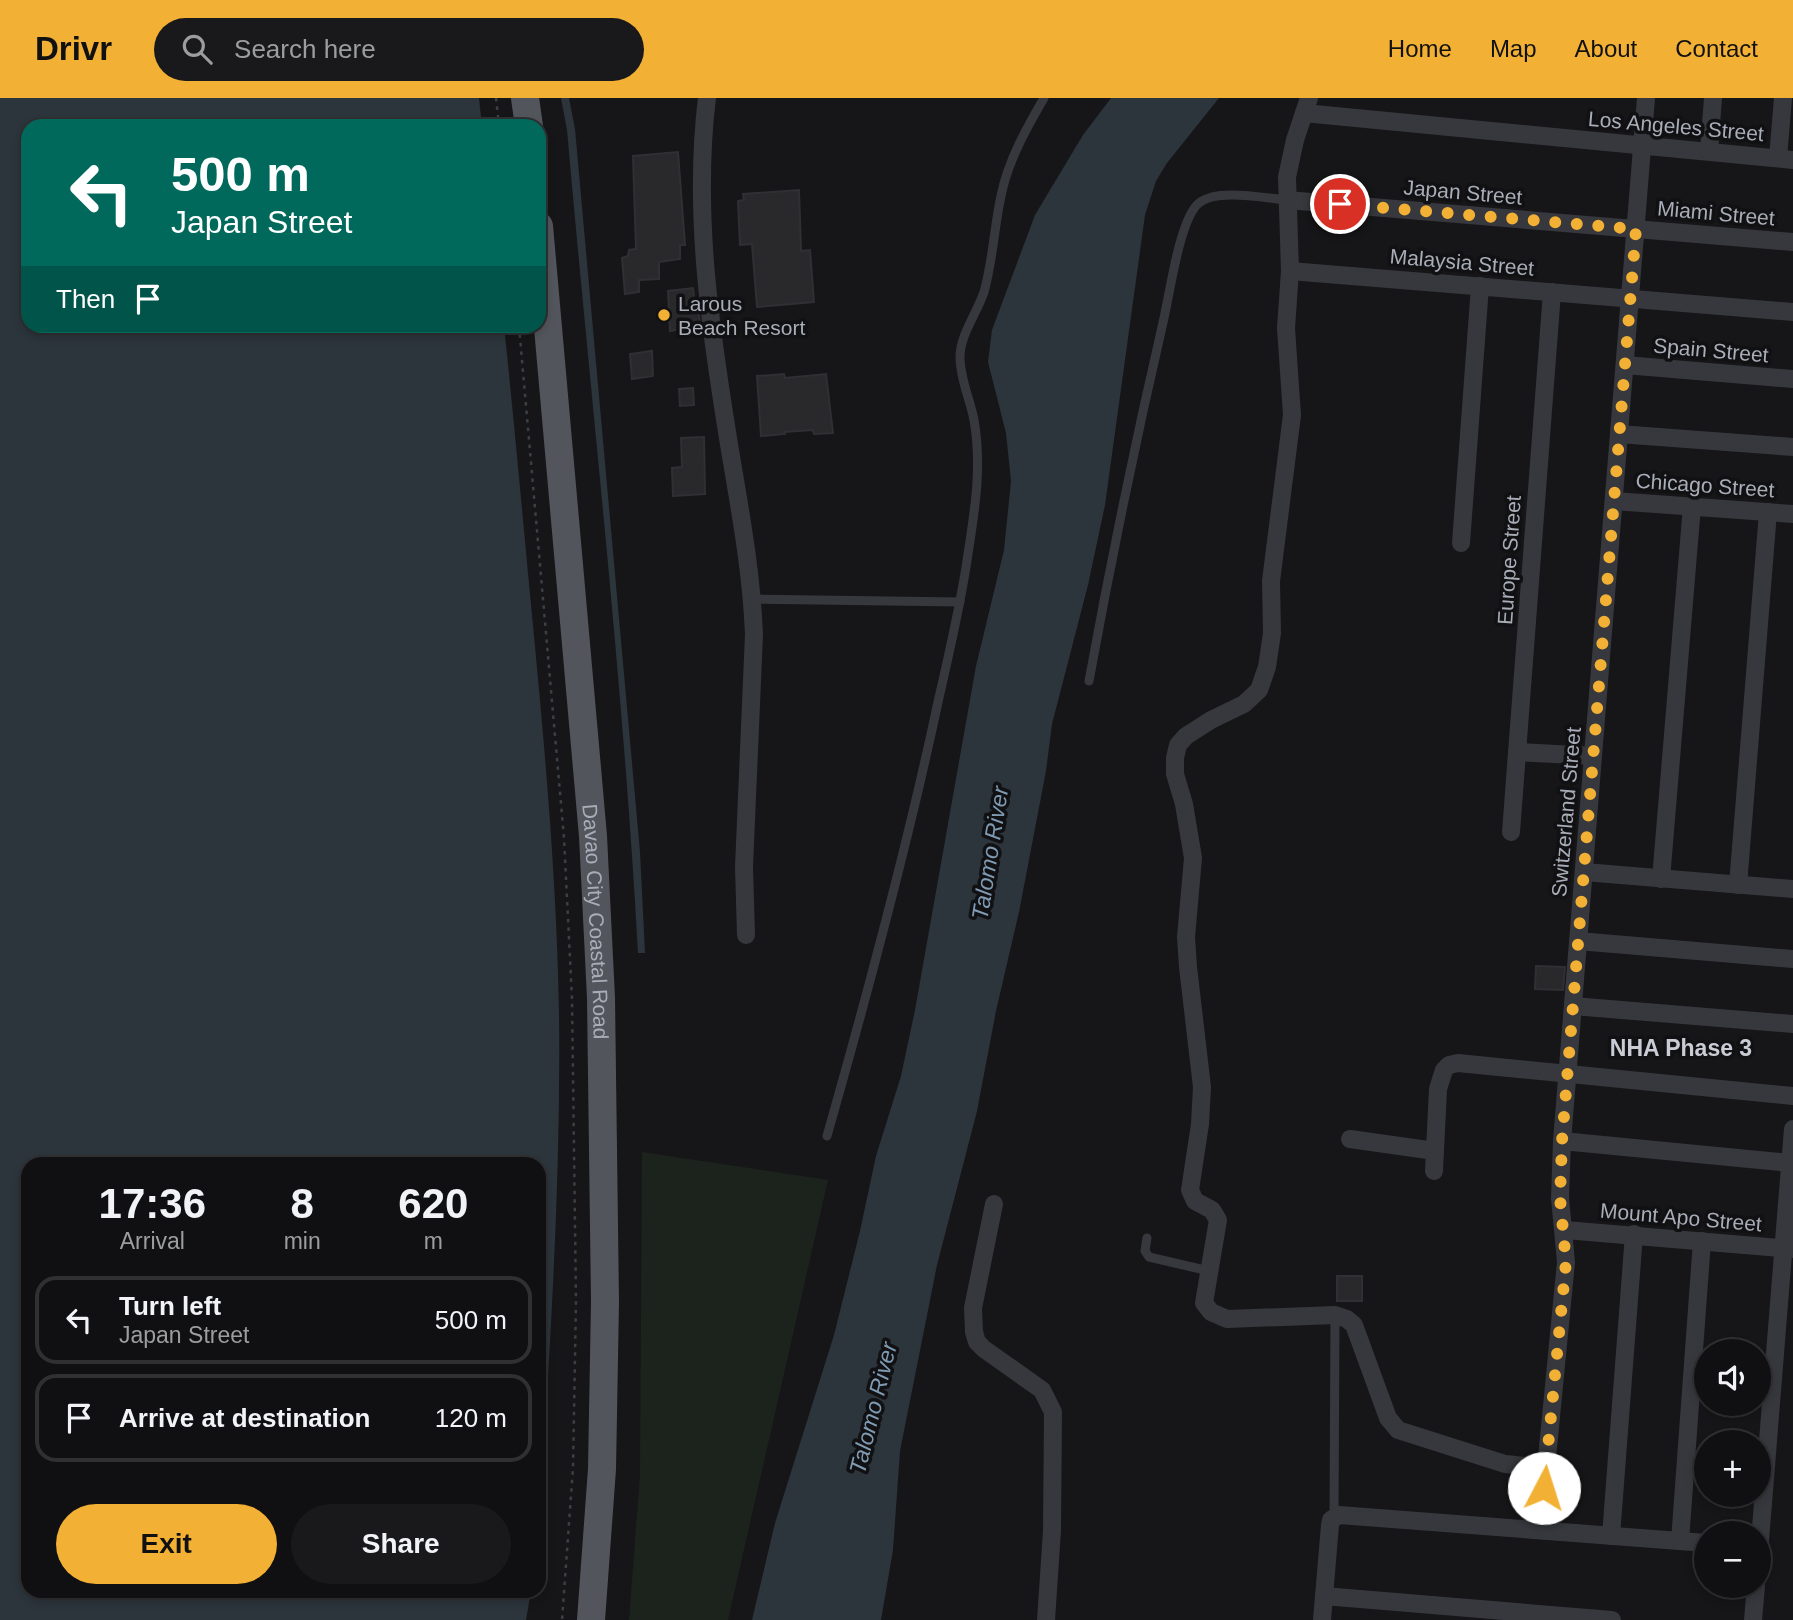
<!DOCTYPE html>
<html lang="en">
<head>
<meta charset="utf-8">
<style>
	body { margin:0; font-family:Arial,sans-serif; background:#19191b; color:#f1f3f6; height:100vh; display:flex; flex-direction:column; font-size:26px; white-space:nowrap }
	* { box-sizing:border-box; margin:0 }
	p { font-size:23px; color:#9c9d9f }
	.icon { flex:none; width:38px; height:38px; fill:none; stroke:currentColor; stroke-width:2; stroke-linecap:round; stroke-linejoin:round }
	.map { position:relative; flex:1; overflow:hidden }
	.drawer { position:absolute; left:21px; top:1059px; width:525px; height:441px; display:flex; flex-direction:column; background:#101012; border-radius:21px; box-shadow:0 4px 10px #0003,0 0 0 2px #303032 }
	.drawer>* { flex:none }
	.guide { position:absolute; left:21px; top:21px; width:525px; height:214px; border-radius:21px; box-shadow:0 4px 10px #0003,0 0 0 2px #303032; background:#00695c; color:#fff; overflow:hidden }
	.tools { position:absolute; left:1694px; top:1241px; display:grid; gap:14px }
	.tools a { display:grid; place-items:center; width:77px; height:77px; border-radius:50%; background:#101012; box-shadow:0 4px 10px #0003,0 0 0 2px #303032; font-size:35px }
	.pin { position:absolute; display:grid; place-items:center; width:60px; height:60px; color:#fff; margin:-30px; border:4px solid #fff; border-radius:50%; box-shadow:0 2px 7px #0007 }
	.me { position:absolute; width:77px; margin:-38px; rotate:5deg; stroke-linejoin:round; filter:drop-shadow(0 0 5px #0008) }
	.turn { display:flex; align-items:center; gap:24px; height:147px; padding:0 35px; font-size:32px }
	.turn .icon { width:91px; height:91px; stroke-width:2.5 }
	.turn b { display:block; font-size:49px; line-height:60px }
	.then { display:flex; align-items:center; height:66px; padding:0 35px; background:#0003; gap:14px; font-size:26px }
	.eta { display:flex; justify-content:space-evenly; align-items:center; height:119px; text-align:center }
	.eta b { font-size:42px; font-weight:700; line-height:49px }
	.cta { display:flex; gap:14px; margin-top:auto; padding:14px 35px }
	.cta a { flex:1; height:80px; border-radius:42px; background:#f2b134; color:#111; font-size:28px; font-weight:700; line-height:80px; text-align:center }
	.cta a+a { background:#19191b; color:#f1f3f6 }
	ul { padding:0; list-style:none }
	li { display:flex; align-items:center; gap:21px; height:88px; margin:0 14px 10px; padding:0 21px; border:4px solid #303032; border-radius:21px }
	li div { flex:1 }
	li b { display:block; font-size:26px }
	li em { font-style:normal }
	header { display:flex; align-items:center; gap:42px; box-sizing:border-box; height:98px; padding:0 35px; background:#f2b134; color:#111 }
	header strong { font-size:33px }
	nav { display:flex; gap:38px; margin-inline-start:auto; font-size:24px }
	.search { width:490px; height:63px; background:#19191b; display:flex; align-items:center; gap:18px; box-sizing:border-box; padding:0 24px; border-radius:38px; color:#9c9d9f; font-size:26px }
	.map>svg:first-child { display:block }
	.green { fill:#1c231d }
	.water { fill:#2c353c }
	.building { fill:#29292c; stroke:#303034; stroke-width:2 }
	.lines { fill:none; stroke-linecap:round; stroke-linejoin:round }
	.path { stroke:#3d3f44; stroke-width:2.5; stroke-dasharray:3.5 5; stroke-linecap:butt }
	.lane { stroke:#37383d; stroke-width:9 }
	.street { stroke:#37383d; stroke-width:18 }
	.primary { stroke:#53555c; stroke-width:28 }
	.route { stroke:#f2b134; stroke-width:12; stroke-dasharray:0 21.6 }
	.poi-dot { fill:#f2b134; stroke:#111113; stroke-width:2.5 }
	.labels { text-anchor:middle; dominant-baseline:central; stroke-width:7; stroke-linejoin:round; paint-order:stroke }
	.street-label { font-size:21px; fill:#a8adb8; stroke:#111113 }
	.poi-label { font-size:21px; fill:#a8adb8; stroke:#111113; text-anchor:start }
	.water-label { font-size:23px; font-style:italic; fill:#7f9bb3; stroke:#111113 }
	.neighbourhood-label { font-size:23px; font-weight:bold; fill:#c9ccd4; stroke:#111113 }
</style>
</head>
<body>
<header>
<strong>Drivr</strong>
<div class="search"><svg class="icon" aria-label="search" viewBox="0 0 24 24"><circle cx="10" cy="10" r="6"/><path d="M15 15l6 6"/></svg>Search here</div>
<nav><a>Home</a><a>Map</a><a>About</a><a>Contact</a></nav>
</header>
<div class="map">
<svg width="1793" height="1522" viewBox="0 0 1793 1522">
	<rect width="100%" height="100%" fill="#161618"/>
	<path class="green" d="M 642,1054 L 828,1082 L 728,1522 L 629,1522 L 640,1378 Z"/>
	<g class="water">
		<path d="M 0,0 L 479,0 L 482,28 L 28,28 L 28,228 L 504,228 C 515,331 524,435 534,538 C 546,664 557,790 559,916 C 561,1084 550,1252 539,1420 L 539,1066 L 28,1066 L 28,1493 L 531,1493 L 526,1522 L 0,1522 Z"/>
		<path d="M 561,0 L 569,0 L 575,31 L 640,754 L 645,855 L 638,855 C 623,580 591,306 567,32 Z"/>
		<path d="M 1111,0 L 1219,0 L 1167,65 L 1156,83 L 1145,117 L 1105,407 L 1088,487 L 1052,626 L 1046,673 L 1019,814 L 996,913 L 977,1013 L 937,1167 L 900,1353 L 893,1452 L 881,1522 L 752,1522 L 775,1425 L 834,1237 L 860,1133 L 876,1058 L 901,978 L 915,912 L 976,568 L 1004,452 L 1011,383 L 1006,335 L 988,264 L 992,232 L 1035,117 L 1083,37 Z"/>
	</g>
	<g class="building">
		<path d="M 678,54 L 685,147 L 680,147 L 680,161 L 659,164 L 659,181 L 639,182 L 639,194 L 625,196 L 622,160 L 628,158 L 629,152 L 636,151 L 633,58 Z"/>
		<path d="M 799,92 L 801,153 L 810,152 L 814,204 L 757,209 L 752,146 L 740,147 L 738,103 L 744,102 L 743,96 Z"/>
		<path d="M 693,190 L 695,209 L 698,209 L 700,225 L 687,226 L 687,230 L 670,233 L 668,193 Z"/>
		<path d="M 652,253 L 653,278 L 632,281 L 630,256 Z"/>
		<path d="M 784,276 L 785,280 L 826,276 L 833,335 L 814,336 L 813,332 L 784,334 L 785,336 L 761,338 L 757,278 Z"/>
		<path d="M 693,290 L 694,307 L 680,308 L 679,291 Z"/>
		<path d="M 704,339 L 705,396 L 673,398 L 672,370 L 682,369 L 681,340 Z"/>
		<path d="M 1536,868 L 1565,869 L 1563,892 L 1535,891 Z"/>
		<rect x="1337" y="1178" width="25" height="25"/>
	</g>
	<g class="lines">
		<g class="path">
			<path d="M 496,0 L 499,28"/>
			<path d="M 519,228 L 564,740 L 572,901 L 576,1203 L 573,1370 L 562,1522"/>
		</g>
		<g class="lane">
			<path d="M 752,501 L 960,504"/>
			<path d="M 1089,583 C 1111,462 1136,341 1164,220 C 1170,194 1180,120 1199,105 C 1217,90 1264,100 1287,102"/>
			<path d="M 827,1038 C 868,894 907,750 938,604 C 949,555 961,506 968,456 C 975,411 982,368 974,322 C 970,301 960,281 960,259 C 960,237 977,215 984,194 C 993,162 994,130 1001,98 C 1008,63 1026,31 1044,0"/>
			<path d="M 1147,1140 L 1145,1153 L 1149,1159 L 1209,1173"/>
			<path d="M 1334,1419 L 1335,1217"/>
		</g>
		<g class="street">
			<path d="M 707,0 C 693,113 710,229 728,340 C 739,408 751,467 754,536 L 744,769 L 746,837"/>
			<path d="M 1309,0 L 1295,42 L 1287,79 L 1290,173 L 1286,230 L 1292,317 L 1271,483 L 1272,535 L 1267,569 L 1259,592 L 1244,606 L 1211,622 L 1186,638 L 1178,647 L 1175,660 L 1175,676 L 1184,706 L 1193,760 L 1186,839 L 1188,869 L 1202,989 L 1200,1026 L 1190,1092 L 1195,1103 L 1212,1112 L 1218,1122 L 1204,1205 L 1211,1214 L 1227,1221 L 1335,1217 L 1347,1221 L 1354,1227 L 1388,1320 L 1398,1332 L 1505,1366 L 1545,1370"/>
			<path d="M 1304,15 L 1793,62"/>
			<path d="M 1709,53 L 1713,0"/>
			<path d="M 1778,60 L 1783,0"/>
			<path d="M 1287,102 L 1793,144"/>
			<path d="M 1290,173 L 1793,214"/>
			<path d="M 1625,267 L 1793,281"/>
			<path d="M 1619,336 L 1793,349"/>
			<path d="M 1614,403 L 1793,416"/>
			<path d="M 1461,445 L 1480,188"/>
			<path d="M 1517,654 L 1593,658"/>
			<path d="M 1511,734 L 1552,194"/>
			<path d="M 1584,774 L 1793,791"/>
			<path d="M 1661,781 L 1692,408"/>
			<path d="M 1738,787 L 1768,414"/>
			<path d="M 1578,843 L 1793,861"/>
			<path d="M 1573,908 L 1793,926"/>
			<path d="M 1350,1041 L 1435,1053"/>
			<path d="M 1562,1043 L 1790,1065"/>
			<path d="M 1434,1073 L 1438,991 L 1444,972 L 1449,967 L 1458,965 L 1793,998"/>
			<path d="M 994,1106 L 973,1210 L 974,1234 L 977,1244 L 984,1251 L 1042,1292 L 1053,1314 L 1052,1433 L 1046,1522"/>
			<path d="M 1565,1132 L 1793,1151"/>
			<path d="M 1540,1432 L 1566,1164 L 1560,1100 L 1562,1043 L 1646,0"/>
			<path d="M 1611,1438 L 1634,1136"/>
			<path d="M 1680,1443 L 1702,1143"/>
			<path d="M 1759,1455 L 1793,1031"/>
			<path d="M 1324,1498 L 1612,1522"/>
			<path d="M 1322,1522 L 1330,1427 L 1331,1422 L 1339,1417 L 1706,1445"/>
			<path d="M 1753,1522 L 1756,1488"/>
		</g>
		<g class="primary">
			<path d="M 525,0 L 529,28"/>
			<path id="s1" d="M 539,128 L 593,738 L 601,900 L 605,1204 L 602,1371 L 591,1522"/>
		</g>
	</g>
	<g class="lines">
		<path class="route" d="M 1340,106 L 1636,131 L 1562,1043 L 1560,1100 L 1566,1164 L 1544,1390"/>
	</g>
	<circle class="poi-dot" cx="664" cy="217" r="7"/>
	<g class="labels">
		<g class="street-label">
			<text transform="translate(1676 28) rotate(5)">Los Angeles Street</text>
			<text transform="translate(1463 94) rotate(5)">Japan Street</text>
			<text transform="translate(1716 115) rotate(5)">Miami Street</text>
			<text transform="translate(1462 164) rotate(5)">Malaysia Street</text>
			<text transform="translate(1711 252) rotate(5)">Spain Street</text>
			<text transform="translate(1705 387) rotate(4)">Chicago Street</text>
			<text transform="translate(1509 462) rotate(-86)">Europe Street</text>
			<text transform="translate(1566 714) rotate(-85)">Switzerland Street</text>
			<text stroke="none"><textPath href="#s1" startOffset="698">Davao City Coastal Road</textPath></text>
			<text transform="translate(1681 1119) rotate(5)">Mount Apo Street</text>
		</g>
		<g class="poi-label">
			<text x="678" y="205">Larous<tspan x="678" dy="24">Beach Resort</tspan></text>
		</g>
		<g class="water-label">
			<text transform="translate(990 755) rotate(-81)">Talomo River</text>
			<text transform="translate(873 1310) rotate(-76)">Talomo River</text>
		</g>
		<g class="neighbourhood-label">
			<text x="1681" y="950">NHA Phase 3</text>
		</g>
	</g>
</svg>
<div class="tools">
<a><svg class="icon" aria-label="sound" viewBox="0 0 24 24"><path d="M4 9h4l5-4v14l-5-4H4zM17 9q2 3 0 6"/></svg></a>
<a>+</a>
<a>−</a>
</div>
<div class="pin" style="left:1340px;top:106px;background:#d93025"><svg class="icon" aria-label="arrive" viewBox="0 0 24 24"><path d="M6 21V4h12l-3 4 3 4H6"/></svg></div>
<svg class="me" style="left:1544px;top:1390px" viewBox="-20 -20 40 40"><circle r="19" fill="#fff"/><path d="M0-13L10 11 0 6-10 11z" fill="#f2b134"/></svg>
<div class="guide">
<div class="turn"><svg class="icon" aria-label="left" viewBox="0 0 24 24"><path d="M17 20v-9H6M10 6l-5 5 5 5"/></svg><div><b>500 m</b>Japan Street</div></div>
<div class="then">Then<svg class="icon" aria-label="arrive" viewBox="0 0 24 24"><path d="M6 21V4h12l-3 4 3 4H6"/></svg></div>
</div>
<section class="drawer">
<div class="eta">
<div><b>17:36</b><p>Arrival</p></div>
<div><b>8</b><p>min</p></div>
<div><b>620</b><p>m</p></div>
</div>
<ul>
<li><svg class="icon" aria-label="left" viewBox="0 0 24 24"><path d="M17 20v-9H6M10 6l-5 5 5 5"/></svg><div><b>Turn left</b><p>Japan Street</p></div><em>500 m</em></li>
<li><svg class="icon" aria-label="arrive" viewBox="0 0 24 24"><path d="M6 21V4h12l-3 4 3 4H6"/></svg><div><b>Arrive at destination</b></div><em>120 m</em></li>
</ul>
<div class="cta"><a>Exit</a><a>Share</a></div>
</section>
</div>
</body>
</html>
